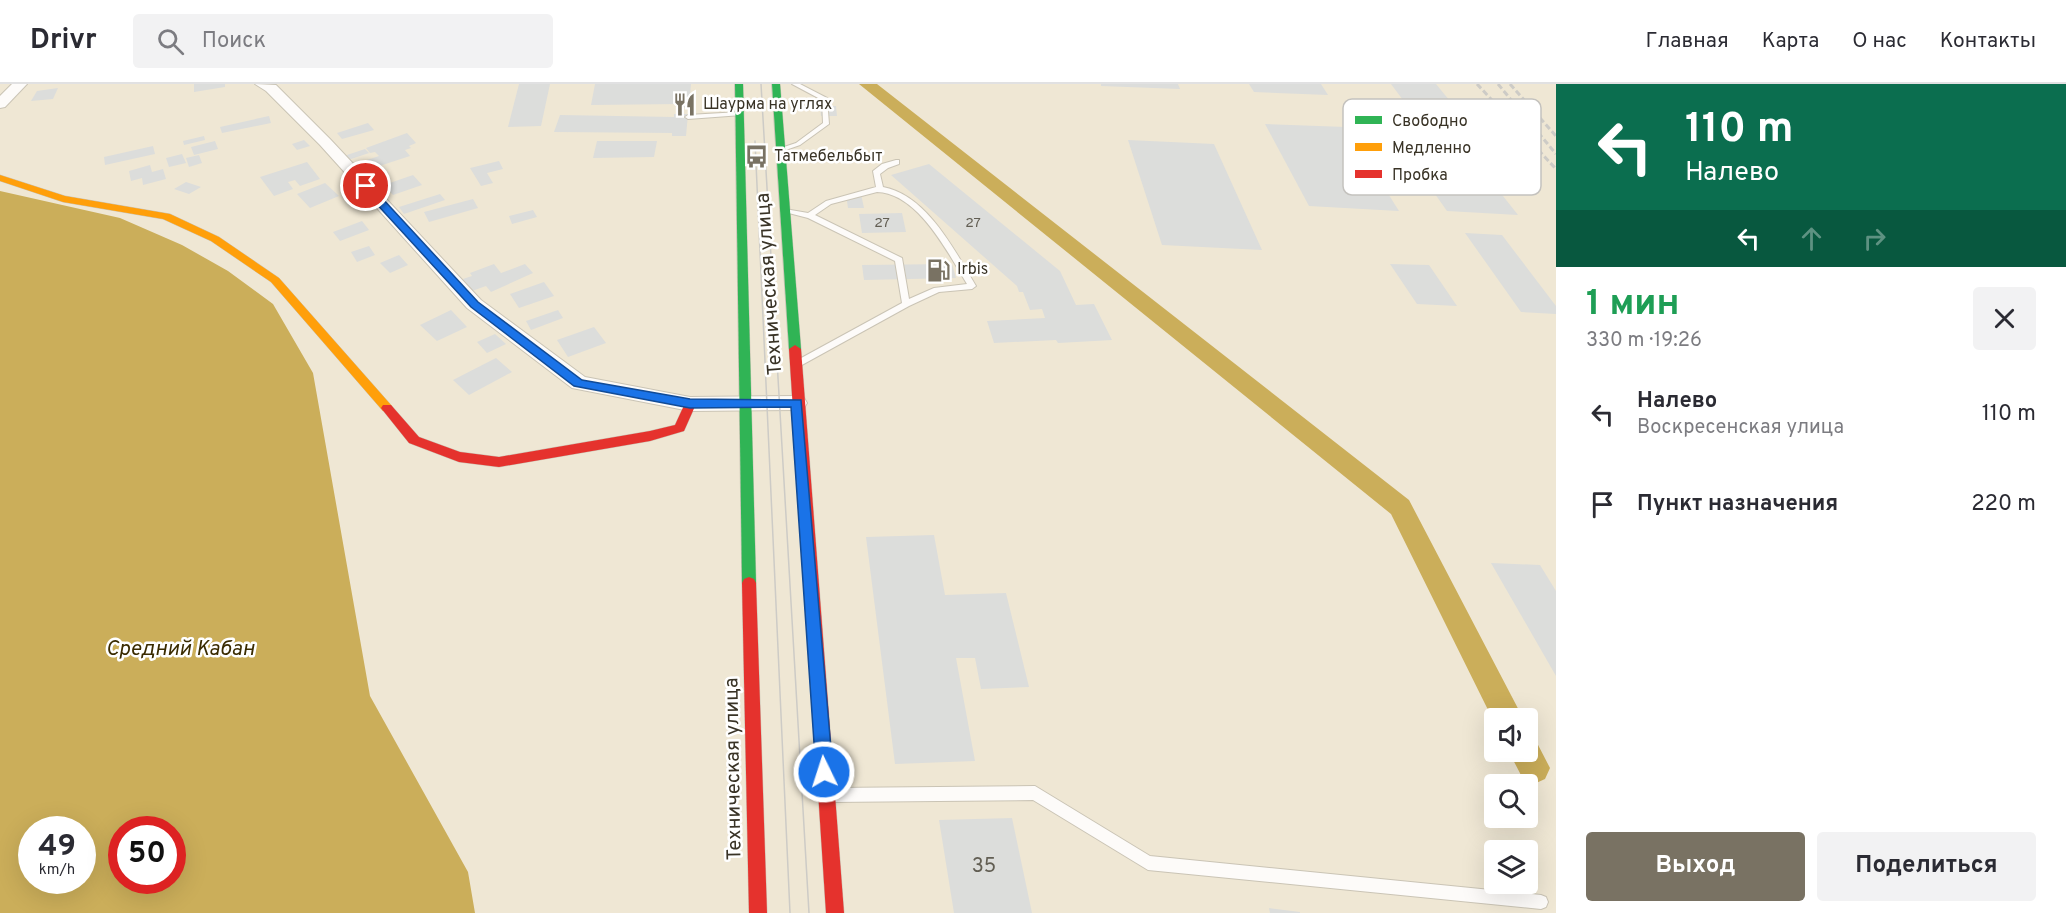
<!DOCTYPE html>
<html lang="ru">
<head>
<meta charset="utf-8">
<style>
	body { margin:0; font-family:Overpass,sans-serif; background:#f2f2f3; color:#2b2b33; height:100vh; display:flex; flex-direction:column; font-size:22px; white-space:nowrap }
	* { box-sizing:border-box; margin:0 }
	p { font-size:20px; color:#7c7c81 }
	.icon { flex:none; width:33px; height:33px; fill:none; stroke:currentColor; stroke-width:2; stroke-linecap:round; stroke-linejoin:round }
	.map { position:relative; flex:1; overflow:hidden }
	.panel { display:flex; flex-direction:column; background:#fff; width:510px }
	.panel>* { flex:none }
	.top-card { background:#0b6e4f; color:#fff; overflow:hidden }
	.buttons { position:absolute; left:1484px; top:624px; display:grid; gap:12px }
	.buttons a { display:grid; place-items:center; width:54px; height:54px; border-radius:6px; background:#fff; box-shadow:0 6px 24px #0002; font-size:30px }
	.speed { position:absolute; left:18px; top:732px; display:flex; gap:12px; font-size:30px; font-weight:700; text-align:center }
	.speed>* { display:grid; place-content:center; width:78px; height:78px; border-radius:50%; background:#fff; box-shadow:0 6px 24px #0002; line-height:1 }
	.speed small { font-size:15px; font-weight:400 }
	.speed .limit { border:9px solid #d22; background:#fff; color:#111 }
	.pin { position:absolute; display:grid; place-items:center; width:51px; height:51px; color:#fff; margin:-26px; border:3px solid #fff; border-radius:50%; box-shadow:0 2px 6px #0007 }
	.me { position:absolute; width:66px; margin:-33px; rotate:356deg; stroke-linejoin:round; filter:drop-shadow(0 0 4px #0008) }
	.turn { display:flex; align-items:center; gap:21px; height:126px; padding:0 30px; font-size:27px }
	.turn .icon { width:78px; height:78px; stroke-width:2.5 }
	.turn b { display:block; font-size:42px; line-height:51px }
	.lanes { display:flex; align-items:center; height:57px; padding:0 30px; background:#0003; justify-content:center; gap:30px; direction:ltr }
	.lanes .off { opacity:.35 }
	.round { display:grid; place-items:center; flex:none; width:63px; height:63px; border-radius:6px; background:#f2f2f3 }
	.overview { display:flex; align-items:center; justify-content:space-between; height:102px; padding:0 30px }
	h1 { font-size:36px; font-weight:700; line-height:45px; color:#1e9e55 }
	.cta { display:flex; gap:12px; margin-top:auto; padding:12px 30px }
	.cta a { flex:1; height:69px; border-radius:6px; background:#797263; color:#fff; font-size:24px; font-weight:700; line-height:69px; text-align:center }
	.cta a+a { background:#f2f2f3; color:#2b2b33 }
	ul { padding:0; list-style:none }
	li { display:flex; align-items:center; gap:18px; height:90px; padding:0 30px }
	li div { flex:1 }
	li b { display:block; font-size:22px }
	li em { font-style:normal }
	header { display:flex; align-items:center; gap:36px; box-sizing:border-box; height:84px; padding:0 30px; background:#fff; border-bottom:2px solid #e1e1e2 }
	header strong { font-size:28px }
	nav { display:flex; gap:33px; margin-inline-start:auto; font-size:21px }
	.search { width:420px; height:54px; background:#f2f2f3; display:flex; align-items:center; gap:15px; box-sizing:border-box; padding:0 21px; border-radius:6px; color:#7c7c81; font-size:22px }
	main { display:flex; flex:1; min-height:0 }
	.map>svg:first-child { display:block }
	.water { fill:#cbae5a; fill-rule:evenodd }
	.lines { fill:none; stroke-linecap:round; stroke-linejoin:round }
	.canal { fill:#cbae5a; fill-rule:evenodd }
	.building { fill:#dcdddb }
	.lane-casing { stroke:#cac4b5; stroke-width:2 }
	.street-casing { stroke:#cac4b5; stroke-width:2 }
	.fast-casing { stroke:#cac4b5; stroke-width:1 }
	.slow-casing { stroke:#cac4b5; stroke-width:1 }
	.jam-casing { stroke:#cac4b5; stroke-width:1 }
	.lane { fill:#fdfbf9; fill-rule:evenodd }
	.street { fill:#fdfbf9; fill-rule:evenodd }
	.fast { fill:#30b455; fill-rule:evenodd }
	.slow { fill:#ff9f0a; fill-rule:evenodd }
	.jam { fill:#e5322d; fill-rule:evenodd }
	.tram { stroke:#cdcbc6; stroke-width:1.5 }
	.rail { stroke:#cdcbc6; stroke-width:3; stroke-dasharray:6 3; stroke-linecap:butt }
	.route { fill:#1a73e8; stroke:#114b97; stroke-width:1.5 }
	.labels { text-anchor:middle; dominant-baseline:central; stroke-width:5; stroke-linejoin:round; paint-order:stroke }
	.far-number-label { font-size:14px; fill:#625e53 }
	.far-poi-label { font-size:16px; fill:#393326; stroke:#fff; text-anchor:start }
	.street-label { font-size:20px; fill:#393326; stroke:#fff }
	.near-number-label { font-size:20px; fill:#625e53 }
	.water-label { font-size:21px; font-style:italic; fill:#3a2b00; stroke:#fff }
	.key { fill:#fff; stroke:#c4c2be; stroke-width:1.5 }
	.key-label { font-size:16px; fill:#393326 }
</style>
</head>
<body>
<header>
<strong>Drivr</strong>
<div class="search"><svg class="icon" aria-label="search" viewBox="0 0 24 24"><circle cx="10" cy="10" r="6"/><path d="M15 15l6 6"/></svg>Поиск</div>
<nav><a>Главная</a><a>Карта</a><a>О нас</a><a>Контакты</a></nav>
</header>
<main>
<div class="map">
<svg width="1556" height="829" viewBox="0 0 1556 829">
	<rect width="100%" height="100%" fill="#efe7d4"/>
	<path class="water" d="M 0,107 L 120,134 L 182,161 L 228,187 L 273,220 L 313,289 L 370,612 L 468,788 L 475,829 L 0,829 ZM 32,746 L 82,746 L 82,796 L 32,796 ZM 122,746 L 172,746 L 172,796 L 122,796 Z"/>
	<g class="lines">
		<g class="canal">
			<path d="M 859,0 L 877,0 L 1409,416 L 1523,634 L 1494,634 L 1494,638 L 1391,430 Z"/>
			<path d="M 1527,654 L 1536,657 L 1550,684 L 1545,695 L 1534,700 L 1523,695 L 1509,668 L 1527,668 Z"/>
		</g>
	</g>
	<g class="building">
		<path d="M 194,0 L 225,0 L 225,3 L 194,8 Z"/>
		<path d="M 519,0 L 550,0 L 541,42 L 508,43 Z"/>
		<path d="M 595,0 L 691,0 L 689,23 L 681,24 L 681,20 L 591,21 Z"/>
		<path d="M 1101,0 L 1178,0 L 1180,5 L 1101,2 Z"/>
		<path d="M 1249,0 L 1321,0 L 1328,11 L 1254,8 Z"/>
		<path d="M 1391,0 L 1436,0 L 1467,38 L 1418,36 Z"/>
		<path d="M 58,4 L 53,15 L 31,17 L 37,7 Z"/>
		<path d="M 820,22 L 836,22 L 837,32 L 821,32 Z"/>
		<path d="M 674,30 L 688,30 L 686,52 L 672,52 L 672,49 L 554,48 L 560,31 L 674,33 Z"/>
		<path d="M 269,32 L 271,39 L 222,49 L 220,43 Z"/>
		<path d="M 368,39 L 374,46 L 342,55 L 337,49 Z"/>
		<path d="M 1265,40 L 1346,43 L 1399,127 L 1309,122 Z"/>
		<path d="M 407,49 L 416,59 L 409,62 L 411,64 L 405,66 L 410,72 L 370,85 L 364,77 L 379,72 L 375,68 L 370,69 L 366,64 Z"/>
		<path d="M 204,52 L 205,56 L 184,61 L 183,57 Z"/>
		<path d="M 304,56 L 310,62 L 297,66 L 292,60 Z"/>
		<path d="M 1128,56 L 1214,60 L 1262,166 L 1162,161 Z"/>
		<path d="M 215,57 L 218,65 L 194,71 L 191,63 Z"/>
		<path d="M 597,57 L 657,57 L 654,73 L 593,74 Z"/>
		<path d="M 153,62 L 155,70 L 105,81 L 104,73 Z"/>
		<path d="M 365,65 L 369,69 L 348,76 L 344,72 Z"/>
		<path d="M 1404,66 L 1469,69 L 1518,131 L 1447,127 Z"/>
		<path d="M 182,70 L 186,79 L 169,83 L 166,74 Z"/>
		<path d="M 199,71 L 202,79 L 189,83 L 186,74 Z"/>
		<path d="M 499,77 L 503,85 L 487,89 L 493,99 L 481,102 L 470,84 Z"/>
		<path d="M 307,78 L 320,95 L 300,102 L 295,96 L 288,98 L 293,105 L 274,112 L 260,93 Z"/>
		<path d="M 929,80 L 1060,187 L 1076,221 L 1094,220 L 1112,256 L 1058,259 L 1056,256 L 994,259 L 987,237 L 1045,234 L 1042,225 L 1030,226 L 1023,208 L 1019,208 L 1017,202 L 891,91 Z"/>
		<path d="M 150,81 L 152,88 L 163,85 L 166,95 L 143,101 L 142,94 L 131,97 L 129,87 Z"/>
		<path d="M 413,91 L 422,101 L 393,111 L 384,101 Z"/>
		<path d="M 186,98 L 201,103 L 189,110 L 174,105 Z"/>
		<path d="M 325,99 L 339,112 L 310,124 L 297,110 Z"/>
		<path d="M 440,110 L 445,116 L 404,130 L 399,123 Z"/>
		<path d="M 861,110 L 864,124 L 848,124 L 846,111 Z"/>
		<path d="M 473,115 L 478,124 L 429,138 L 424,128 Z"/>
		<path d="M 533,126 L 537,133 L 512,140 L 509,132 Z"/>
		<path d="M 902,129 L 906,148 L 862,149 L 859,130 Z"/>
		<path d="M 362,137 L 369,146 L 340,157 L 333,148 Z"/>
		<path d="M 1465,149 L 1502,151 L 1556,222 L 1556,230 L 1521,228 Z"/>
		<path d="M 369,162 L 375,171 L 357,178 L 351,168 Z"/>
		<path d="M 399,171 L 408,181 L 390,189 L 380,179 Z"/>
		<path d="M 494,180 L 501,189 L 525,180 L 533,189 L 491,208 L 486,202 L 472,207 L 463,195 L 472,192 L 470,189 Z"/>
		<path d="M 952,180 L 956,194 L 864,196 L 862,181 Z"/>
		<path d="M 1390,180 L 1429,181 L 1457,222 L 1417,220 Z"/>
		<path d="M 544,198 L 554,212 L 519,224 L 510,210 Z"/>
		<path d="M 451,226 L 467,243 L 437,257 L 420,241 Z"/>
		<path d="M 558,226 L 563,234 L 531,246 L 526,237 Z"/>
		<path d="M 594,243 L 606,259 L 568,273 L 557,256 Z"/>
		<path d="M 495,250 L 506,260 L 487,269 L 477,258 Z"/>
		<path d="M 496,274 L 512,288 L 469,311 L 453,296 Z"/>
		<path d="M 934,451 L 945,511 L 1006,509 L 1029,603 L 981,605 L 975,574 L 956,574 L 975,677 L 895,680 L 866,453 Z"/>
		<path d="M 1491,479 L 1540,481 L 1556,507 L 1556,592 Z"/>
		<path d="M 1012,734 L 1032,829 L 954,829 L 939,736 Z"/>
		<path d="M 1269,824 L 1300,828 L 1300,829 L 1270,829 Z"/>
	</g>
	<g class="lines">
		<defs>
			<g id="lane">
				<path d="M 792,0 L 800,0 L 827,14 L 829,40 L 800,61 L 780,68 L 776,66 L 778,65 L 796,59 L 823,39 L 822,16 Z"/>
				<path d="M 740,28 L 742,29 L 742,31 L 688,35 L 685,33 L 688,31 Z"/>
				<path d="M 896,76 L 899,76 L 899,80 L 888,84 L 880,90 L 883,103 C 927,111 955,167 976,202 L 972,205 L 939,208 L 909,222 L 800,282 L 794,282 L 792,280 L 794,278 L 902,219 L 895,177 L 808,134 L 781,127 L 785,125 L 808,129 L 826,117 L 876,103 L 873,87 L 882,80 ZM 877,108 C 918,109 948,169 967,200 L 934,204 L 909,215 L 902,174 L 815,131 L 831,120 Z"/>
				<path d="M 1035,702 L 1150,772 L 1541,811 L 1546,813 L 1548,818 L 1546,823 L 1541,825 L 1148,786 L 1033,716 L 832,718 L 827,716 L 825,711 L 827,706 L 832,704 Z"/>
			</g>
			<g id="street">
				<path d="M 12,0 L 27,0 L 5,23 L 0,24 L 0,12 Z"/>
				<path d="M 255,0 L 276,1 L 330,55 L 481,216 L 585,293 L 690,313 L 797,312 L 804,314 L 807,319 L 804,324 L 797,326 L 690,327 L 572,304 L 467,224 L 320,61 L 266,7 Z"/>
			</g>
			<g id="fast">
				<path d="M 735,0 L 743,0 L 756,499 L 754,503 L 749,505 L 744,503 L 742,499 Z"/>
				<path d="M 772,0 L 780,0 L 801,265 L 795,269 L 789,265 Z"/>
			</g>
			<path id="slow" d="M 0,91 L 65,112 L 170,130 L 219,153 L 279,194 L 391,321 L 393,324 L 391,327 L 383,327 L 271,198 L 211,157 L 163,135 L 63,118 L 0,97 Z"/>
			<g id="jam">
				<path d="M 795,261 L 801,265 L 844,829 L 826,829 L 789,265 Z"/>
				<path d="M 690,316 L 696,320 L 684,347 L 650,357 L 499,383 L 459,378 L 409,359 L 381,324 L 383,321 L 391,321 L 419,353 L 460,368 L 499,373 L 650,347 L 675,341 L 686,317 Z"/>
				<path d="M 749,493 L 754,495 L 756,499 L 767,829 L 749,829 L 742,499 L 744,495 Z"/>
			</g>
		</defs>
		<use href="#lane" class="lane-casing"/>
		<use href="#street" class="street-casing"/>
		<use href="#fast" class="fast-casing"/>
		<use href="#slow" class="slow-casing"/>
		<use href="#jam" class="jam-casing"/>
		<use href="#lane" class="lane"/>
		<use href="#street" class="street"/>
		<use href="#fast" class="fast"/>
		<use href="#slow" class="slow"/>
		<use href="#jam" class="jam"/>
		<g class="tram">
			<path d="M 761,0 L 809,829"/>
			<path d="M 755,57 L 790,829"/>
		</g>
		<g class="rail">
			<path d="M 1477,0 L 1556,85"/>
			<path d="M 1498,0 L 1556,70"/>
			<path d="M 1510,0 L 1556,52"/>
		</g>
	</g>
	<path class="route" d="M 362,100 L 369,100 L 478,218 L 582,296 L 690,315 L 801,316 L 833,688 L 830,694 L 824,696 L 818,694 L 816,688 L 791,323 L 690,324 L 574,302 L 471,223 L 362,104 Z"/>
	<defs>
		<symbol id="restaurant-bare" viewBox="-9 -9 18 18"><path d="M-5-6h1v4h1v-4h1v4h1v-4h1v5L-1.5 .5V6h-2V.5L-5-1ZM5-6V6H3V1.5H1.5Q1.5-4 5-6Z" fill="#797263" stroke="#fff" stroke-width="2.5" paint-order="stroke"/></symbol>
		<symbol id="bus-bare" viewBox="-9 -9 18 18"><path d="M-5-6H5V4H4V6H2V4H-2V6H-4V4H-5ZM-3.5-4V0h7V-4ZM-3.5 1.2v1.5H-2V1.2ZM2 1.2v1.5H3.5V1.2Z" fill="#797263" stroke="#fff" stroke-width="2.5" paint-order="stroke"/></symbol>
		<symbol id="fuel-bare" viewBox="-9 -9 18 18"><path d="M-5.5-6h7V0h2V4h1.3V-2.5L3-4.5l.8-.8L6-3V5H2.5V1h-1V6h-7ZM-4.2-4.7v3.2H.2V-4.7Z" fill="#797263" stroke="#fff" stroke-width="2.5" paint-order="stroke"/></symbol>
	</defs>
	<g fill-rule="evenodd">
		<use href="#restaurant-bare" x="668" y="4" width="33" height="33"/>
		<use href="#bus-bare" x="740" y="56" width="33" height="33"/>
		<use href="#fuel-bare" x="922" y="170" width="33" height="33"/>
	</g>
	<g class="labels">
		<g class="far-number-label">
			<text x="882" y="139">27</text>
			<text x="973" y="139">27</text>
		</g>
		<g class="far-poi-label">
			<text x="703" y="21">Шаурма на углях</text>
			<text x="774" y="73">Татмебельбыт</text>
			<text x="957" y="186">Irbis</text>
		</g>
		<g class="street-label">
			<text transform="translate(770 200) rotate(-94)">Техническая улица</text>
			<text transform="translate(734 685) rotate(-91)">Техническая улица</text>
		</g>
		<g class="near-number-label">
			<text x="984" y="783">35</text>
		</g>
		<g class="water-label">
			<text x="180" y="565">Средний Кабан</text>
		</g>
	</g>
	<rect x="1343" y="15" width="198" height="96" rx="9" class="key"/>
	<rect x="1355" y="32" width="27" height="8" fill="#30b455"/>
	<rect x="1355" y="59" width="27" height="8" fill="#ff9f0a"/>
	<rect x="1355" y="86" width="27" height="8" fill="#e5322d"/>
	<g class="key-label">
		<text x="1392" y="42">Свободно</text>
		<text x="1392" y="69">Медленно</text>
		<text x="1392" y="96">Пробка</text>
	</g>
</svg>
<div class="buttons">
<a><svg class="icon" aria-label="sound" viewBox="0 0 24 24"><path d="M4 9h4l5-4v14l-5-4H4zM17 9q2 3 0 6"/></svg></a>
<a><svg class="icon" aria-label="search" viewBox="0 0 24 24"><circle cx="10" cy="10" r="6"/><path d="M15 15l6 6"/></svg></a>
<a><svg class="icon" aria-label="layers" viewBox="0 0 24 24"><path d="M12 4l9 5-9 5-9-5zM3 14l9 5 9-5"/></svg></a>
</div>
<div class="speed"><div>49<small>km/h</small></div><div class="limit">50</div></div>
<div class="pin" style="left:366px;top:102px;background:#d93025"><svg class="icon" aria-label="arrive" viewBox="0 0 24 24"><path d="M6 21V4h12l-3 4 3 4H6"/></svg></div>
<svg class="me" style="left:824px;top:688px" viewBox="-20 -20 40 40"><circle r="17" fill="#1a73e8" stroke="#fff" stroke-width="3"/><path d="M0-11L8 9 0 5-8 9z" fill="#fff"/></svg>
</div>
<section class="panel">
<div class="top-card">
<div class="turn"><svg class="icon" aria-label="left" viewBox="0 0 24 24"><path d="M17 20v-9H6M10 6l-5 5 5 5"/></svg><div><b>110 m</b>Налево</div></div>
<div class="lanes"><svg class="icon" aria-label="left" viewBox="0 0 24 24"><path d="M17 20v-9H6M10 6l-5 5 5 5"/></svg><svg class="icon off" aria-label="ahead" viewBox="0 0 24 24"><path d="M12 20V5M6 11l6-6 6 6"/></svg><svg class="icon off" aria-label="right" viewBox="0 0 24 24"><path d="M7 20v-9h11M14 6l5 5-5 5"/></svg></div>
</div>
<div class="overview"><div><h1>1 мин</h1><p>330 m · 19:26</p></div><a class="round"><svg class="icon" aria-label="close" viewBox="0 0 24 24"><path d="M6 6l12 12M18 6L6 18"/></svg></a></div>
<ul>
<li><svg class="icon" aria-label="left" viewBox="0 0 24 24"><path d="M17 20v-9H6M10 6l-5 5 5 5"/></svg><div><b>Налево</b><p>Воскресенская улица</p></div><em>110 m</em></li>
<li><svg class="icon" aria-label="arrive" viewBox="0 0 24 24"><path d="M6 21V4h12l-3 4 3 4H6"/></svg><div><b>Пункт назначения</b></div><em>220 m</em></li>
</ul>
<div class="cta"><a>Выход</a><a>Поделиться</a></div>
</section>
</main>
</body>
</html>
